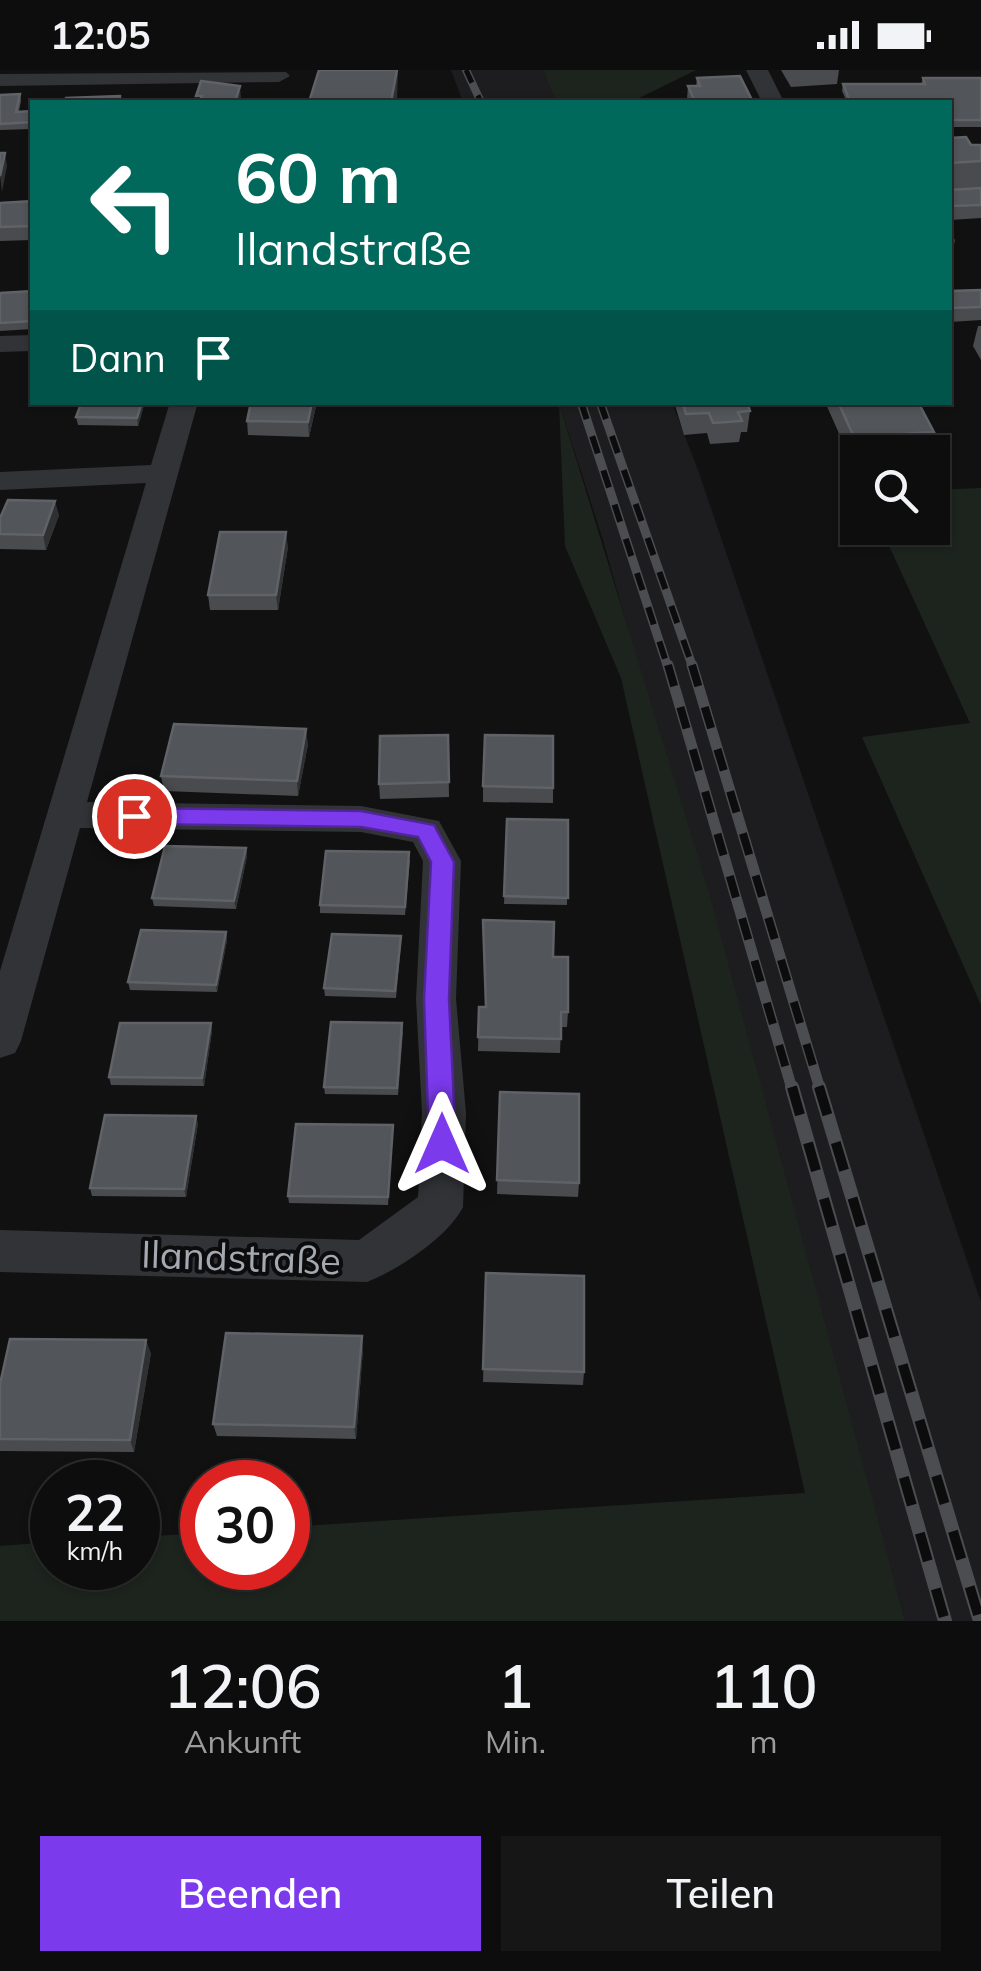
<!DOCTYPE html>
<html lang="de">
<head>
<meta charset="utf-8">
<style>
	body { margin:0; font-family:Mulish,sans-serif; background:#161617; color:#f1f3f6; height:100vh; display:flex; flex-direction:column; font-size:38px; white-space:nowrap }
	* { box-sizing:border-box; margin:0 }
	p { font-size:32px; color:#9a9c9e }
	.icon { flex:none; width:55px; height:55px; fill:none; stroke:currentColor; stroke-width:2; stroke-linecap:round; stroke-linejoin:round }
	.map { position:relative; height:1551px; overflow:hidden }
	.sheet { display:flex; flex-direction:column; background:#0d0d0e; flex:1 }
	.sheet>* { flex:none }
	.top-card { position:absolute; left:30px; top:30px; width:922px; height:305px; border-radius:0px; box-shadow:0 2px 8px #0004,0 0 0 2px #2d2d2e; background:#00695c; color:#fff; overflow:hidden }
	.controls { position:absolute; left:840px; top:365px; display:grid; gap:20px }
	.controls a { display:grid; place-items:center; width:110px; height:110px; border-radius:0px; background:#0d0d0e; box-shadow:0 2px 8px #0004,0 0 0 2px #2d2d2e; font-size:50px }
	.speed { position:absolute; left:30px; top:1390px; display:flex; gap:20px; font-size:50px; font-weight:700; text-align:center }
	.speed>* { display:grid; place-content:center; width:130px; height:130px; border-radius:50%; background:#0d0d0e; box-shadow:0 2px 8px #0004,0 0 0 2px #2d2d2e; line-height:1 }
	.speed small { font-size:25px; font-weight:400 }
	.speed .limit { border:15px solid #d22; background:#fff; color:#111 }
	.pin { position:absolute; display:grid; place-items:center; width:85px; height:85px; color:#fff; margin:-42px; border:5px solid #fff; border-radius:50%; box-shadow:0 2px 10px #0007 }
	.me { position:absolute; width:110px; margin:-55px; rotate:0deg; stroke-linejoin:round; filter:drop-shadow(0 0 8px #0008) }
	.turn { display:flex; align-items:center; gap:35px; height:210px; padding:0 40px; font-size:45px }
	.turn .icon { width:130px; height:130px; stroke-width:2.5 }
	.turn b { display:block; font-size:70px; line-height:85px }
	.then { display:flex; align-items:center; height:95px; padding:0 40px; background:#0003; gap:20px; font-size:38px }
	.eta { display:flex; justify-content:space-evenly; align-items:center; height:170px; text-align:center }
	.eta b { font-size:60px; font-weight:600; line-height:70px }
	.primary-button { display:flex; gap:20px; margin-top:auto; padding:20px 40px }
	.primary-button a { flex:1; height:115px; border-radius:0px; background:#7c3aed; color:#fff; font-size:40px; font-weight:600; line-height:115px; text-align:center }
	.primary-button a+a { background:#161617; color:#f1f3f6 }
	.status { display:flex; justify-content:space-between; align-items:center; height:70px; padding:0 50px; background:#0d0d0e; direction:ltr }
	.status svg { height:28px; fill:currentColor }
	.map>svg:first-child { display:block }
	.built { fill:#1d1d1f }
	.green { fill:#1d241e }
	.lines { fill:none; stroke-linecap:round; stroke-linejoin:round }
	.street { fill:#323337; fill-rule:evenodd }
	.rail-far3-casing { stroke:#4b4d51; stroke-width:8 }
	.rail-far2-casing { stroke:#4b4d51; stroke-width:9 }
	.rail-far1-casing { stroke:#4b4d51; stroke-width:11 }
	.rail-casing { stroke:#4b4d51; stroke-width:14 }
	.rail-far3 { stroke:#0c0c0d; stroke-width:5; stroke-dasharray:14; stroke-linecap:butt }
	.rail-far2 { stroke:#0c0c0d; stroke-width:6; stroke-dasharray:18; stroke-linecap:butt }
	.rail-far1 { stroke:#0c0c0d; stroke-width:8; stroke-dasharray:22; stroke-linecap:butt }
	.rail { stroke:#0c0c0d; stroke-width:10; stroke-dasharray:29; stroke-linecap:butt }
	.wall { fill:#494b4e }
	.shaded-wall { fill:#2e3032 }
	.building { fill:#525559; stroke:#5f6267; stroke-width:2.5 }
	.route { fill:#7c3aed; stroke:#51269a; stroke-width:2.5 }
	.labels { text-anchor:middle; dominant-baseline:central; stroke-width:8; stroke-linejoin:round; paint-order:stroke }
	.street-label { font-size:38px; fill:#a3a8b1; stroke:#0c0c0d }
</style>
</head>
<body>
<div class="status"><b>12:05</b><svg viewBox="0 0 49 12"><path d="M0 12V9h3v3zM5 12V6h3v6zM10 12V3h3v9zM15 12V0h3v12zM26 1h20v11H26zM47 4h2v5h-2z"/></svg></div>
<div class="map">
<svg width="981" height="1551" viewBox="0 0 981 1551">
	<rect width="100%" height="100%" fill="#111112"/>
	<g class="built">
		<path d="M 451,0 L 543,0 L 556,32 L 463,32 Z"/>
		<path d="M 559,333 L 672,333 L 698,400 L 981,1232 L 981,1551 L 905,1551 L 603,470 Z"/>
	</g>
	<g class="green">
		<path d="M 543,0 L 696,0 L 631,32 L 556,32 Z"/>
		<path d="M 559,333 L 709,823 L 905,1551 L 0,1551 L 0,1476 L 52,1472 L 52,1498 L 138,1498 L 138,1467 L 202,1463 L 202,1498 L 288,1498 L 288,1457 L 805,1423 L 621,608 L 565,476 Z"/>
		<path d="M 981,418 L 981,935 L 862,667 L 970,653 L 881,458 L 932,458 L 933,420 Z"/>
	</g>
	<g class="lines">
		<g class="street">
			<path d="M 746,0 L 768,0 L 784,32 L 762,32 Z"/>
			<path d="M 286,2 L 290,6 L 279,12 L 0,16 L 0,4 Z"/>
			<path d="M 32,265 L 32,281 L 0,282 L 0,266 Z"/>
			<path d="M 170,332 L 198,332 L 87,732 L 361,736 L 439,751 L 461,791 L 456,929 L 466,1043 L 463,1137 C 448,1167 398,1200 367,1212 L 0,1202 L 0,1160 L 359,1170 L 418,1127 L 422,1043 L 416,929 L 423,791 L 413,772 L 361,762 L 80,758 L 21,971 L 15,983 L 0,988 L 0,901 L 146,413 L 0,420 L 0,402 L 151,395 Z"/>
		</g>
		<defs>
			<path id="rail-far3" d="M 466,0 L 481,32"/>
			<g id="rail-far2">
				<path d="M 581,332 L 668,598"/>
				<path d="M 600,332 L 693,598"/>
			</g>
			<g id="rail-far1">
				<path d="M 668,595 L 792,1019"/>
				<path d="M 692,595 L 820,1019"/>
			</g>
			<g id="rail">
				<path d="M 792,1017 L 945,1551"/>
				<path d="M 819,1017 L 980,1551"/>
			</g>
		</defs>
		<use href="#rail-far3" class="rail-far3-casing"/>
		<use href="#rail-far2" class="rail-far2-casing"/>
		<use href="#rail-far1" class="rail-far1-casing"/>
		<use href="#rail" class="rail-casing"/>
		<use href="#rail-far3" class="rail-far3"/>
		<use href="#rail-far2" class="rail-far2"/>
		<use href="#rail-far1" class="rail-far1"/>
		<use href="#rail" class="rail"/>
	</g>
	<g class="wall">
		<path d="M 781,0 L 839,0 L 837,14 L 791,17 Z"/>
		<path d="M 697,8 L 753,32 L 688,32 L 687,29 L 688,16 L 696,16 Z"/>
		<path d="M 923,8 L 981,8 L 981,57 L 950,57 L 950,32 L 847,32 L 842,21 L 843,14 L 921,14 Z"/>
		<path d="M 20,24 L 21,31 L 19,41 L 32,41 L 32,59 L 0,60 L 0,25 Z"/>
		<path d="M 950,68 L 971,75 L 981,75 L 981,148 L 950,150 Z"/>
		<path d="M 32,131 L 32,170 L 0,171 L 0,133 Z"/>
		<path d="M 950,162 L 955,170 L 952,183 L 950,184 Z"/>
		<path d="M 981,220 L 981,250 L 950,252 L 950,221 Z"/>
		<path d="M 32,221 L 32,259 L 0,261 L 0,223 Z"/>
		<path d="M 978,256 L 981,256 L 981,290 L 973,276 Z"/>
		<path d="M 145,332 L 138,356 L 78,355 L 76,347 Z"/>
		<path d="M 317,332 L 309,367 L 248,365 L 247,351 Z"/>
		<path d="M 674,332 L 747,332 L 750,341 L 747,362 L 741,362 L 739,372 L 710,374 L 707,363 L 684,365 Z"/>
		<path d="M 825,332 L 918,332 L 934,362 L 929,382 L 858,382 L 858,387 L 850,388 Z"/>
		<path d="M 59,445 L 46,480 L 0,479 L 0,448 Z"/>
		<path d="M 288,477 L 278,540 L 210,540 L 208,525 Z"/>
		<path d="M 448,665 L 449,727 L 380,729 L 379,714 Z"/>
		<path d="M 553,666 L 553,733 L 483,732 L 483,716 Z"/>
		<path d="M 308,674 L 298,726 L 164,721 L 161,706 Z"/>
		<path d="M 507,749 L 568,750 L 567,835 L 504,834 Z"/>
		<path d="M 246,778 L 247,786 L 236,839 L 154,836 L 152,828 Z"/>
		<path d="M 410,790 L 405,845 L 320,843 L 320,835 Z"/>
		<path d="M 226,862 L 227,870 L 217,922 L 130,920 L 128,912 Z"/>
		<path d="M 401,874 L 396,928 L 325,926 L 324,918 Z"/>
		<path d="M 553,887 L 568,942 L 567,957 L 561,957 L 560,983 L 478,981 L 479,937 L 485,937 Z"/>
		<path d="M 211,953 L 212,961 L 204,1016 L 111,1015 L 109,1007 Z"/>
		<path d="M 403,961 L 398,1025 L 325,1024 L 324,1017 Z"/>
		<path d="M 500,1022 L 579,1113 L 578,1127 L 497,1124 Z"/>
		<path d="M 198,1053 L 186,1127 L 92,1126 L 90,1118 Z"/>
		<path d="M 393,1063 L 388,1135 L 289,1133 L 288,1126 Z"/>
		<path d="M 486,1203 L 584,1302 L 583,1315 L 483,1312 Z"/>
		<path d="M 363,1279 L 356,1369 L 217,1366 L 213,1354 Z"/>
		<path d="M 151,1283 L 134,1382 L 0,1381 L 0,1314 Z"/>
	</g>
	<g class="shaded-wall">
		<path d="M 398,0 L 397,32 L 391,32 Z"/>
		<path d="M 240,16 L 241,29 L 240,32 L 235,32 Z"/>
		<path d="M 5,83 L 7,96 L 2,122 L 0,106 Z"/>
		<path d="M 142,332 L 145,332 L 138,356 L 137,348 Z"/>
		<path d="M 312,332 L 317,332 L 309,367 L 308,352 Z"/>
		<path d="M 55,431 L 59,445 L 46,480 L 43,465 Z"/>
		<path d="M 286,462 L 288,477 L 278,540 L 276,525 Z"/>
		<path d="M 306,659 L 308,674 L 298,726 L 297,711 Z"/>
		<path d="M 246,778 L 247,786 L 236,839 L 234,831 Z"/>
		<path d="M 226,862 L 227,870 L 217,922 L 216,915 Z"/>
		<path d="M 211,953 L 212,961 L 204,1016 L 202,1008 Z"/>
		<path d="M 196,1046 L 198,1053 L 186,1127 L 184,1119 Z"/>
		<path d="M 362,1266 L 363,1279 L 356,1369 L 354,1357 Z"/>
		<path d="M 146,1270 L 151,1283 L 134,1382 L 130,1370 Z"/>
	</g>
	<g class="building">
		<path d="M 319,0 L 397,0 L 391,32 L 309,32 Z"/>
		<path d="M 740,6 L 753,32 L 695,32 L 688,16 L 700,16 L 697,8 Z"/>
		<path d="M 923,8 L 981,8 L 981,50 L 950,50 L 950,32 L 850,32 L 843,14 L 925,14 Z"/>
		<path d="M 201,11 L 240,16 L 235,32 L 200,31 L 202,26 L 196,26 Z"/>
		<path d="M 20,24 L 16,42 L 32,41 L 32,52 L 0,54 L 0,25 Z"/>
		<path d="M 120,26 L 120,32 L 65,32 L 66,28 Z"/>
		<path d="M 966,67 L 971,75 L 981,75 L 981,91 L 950,93 L 950,68 Z"/>
		<path d="M 0,83 L 5,83 L 0,106 Z"/>
		<path d="M 981,118 L 981,135 L 950,136 L 950,120 Z"/>
		<path d="M 32,131 L 32,156 L 0,157 L 0,133 Z"/>
		<path d="M 981,220 L 981,237 L 950,238 L 950,221 Z"/>
		<path d="M 32,221 L 32,251 L 0,253 L 0,223 Z"/>
		<path d="M 101,332 L 142,332 L 137,348 L 76,347 L 81,334 Z"/>
		<path d="M 251,332 L 312,332 L 308,352 L 247,351 Z"/>
		<path d="M 682,332 L 747,332 L 750,341 L 738,342 L 742,351 L 713,353 L 709,343 L 686,344 Z"/>
		<path d="M 838,332 L 918,332 L 934,362 L 854,367 Z"/>
		<path d="M 8,430 L 55,431 L 43,465 L 0,464 L 0,448 Z"/>
		<path d="M 220,462 L 286,462 L 276,525 L 208,525 Z"/>
		<path d="M 174,654 L 306,659 L 297,711 L 161,706 Z"/>
		<path d="M 448,665 L 449,712 L 379,714 L 380,666 Z"/>
		<path d="M 485,665 L 553,666 L 553,718 L 483,716 Z"/>
		<path d="M 507,749 L 568,750 L 568,828 L 504,826 Z"/>
		<path d="M 165,776 L 246,778 L 234,831 L 152,828 Z"/>
		<path d="M 326,781 L 409,782 L 405,837 L 320,835 Z"/>
		<path d="M 483,850 L 554,852 L 553,887 L 568,887 L 568,942 L 561,942 L 561,969 L 478,967 L 479,937 L 486,937 Z"/>
		<path d="M 141,860 L 226,862 L 216,915 L 128,912 Z"/>
		<path d="M 332,864 L 401,866 L 395,921 L 324,918 Z"/>
		<path d="M 331,952 L 402,953 L 397,1018 L 324,1017 Z"/>
		<path d="M 120,953 L 211,953 L 202,1008 L 109,1007 Z"/>
		<path d="M 500,1022 L 579,1024 L 579,1113 L 497,1110 Z"/>
		<path d="M 105,1045 L 196,1046 L 184,1119 L 90,1118 Z"/>
		<path d="M 296,1054 L 393,1055 L 388,1127 L 288,1126 Z"/>
		<path d="M 486,1203 L 584,1206 L 584,1302 L 483,1299 Z"/>
		<path d="M 226,1263 L 362,1266 L 354,1357 L 213,1354 Z"/>
		<path d="M 10,1269 L 146,1270 L 130,1370 L 0,1369 L 0,1314 Z"/>
	</g>
	<path class="route" d="M 134,738 L 361,741 L 434,755 L 454,792 L 449,929 L 456,1074 L 452,1082 L 433,1082 L 429,1074 L 424,929 L 431,792 L 418,767 L 361,757 L 134,754 L 123,746 Z"/>
	<g class="labels">
		<g class="street-label">
			<text transform="translate(241 1187) rotate(2)">Ilandstraße</text>
		</g>
	</g>
</svg>
<div class="controls">
<a><svg class="icon" aria-label="search" viewBox="0 0 24 24"><circle cx="10" cy="10" r="6"/><path d="M15 15l6 6"/></svg></a>
</div>
<div class="speed"><div>22<small>km/h</small></div><div class="limit">30</div></div>
<div class="pin" style="left:134px;top:746px;background:#d93025"><svg class="icon" aria-label="arrive" viewBox="0 0 24 24"><path d="M6 21V4h12l-3 4 3 4H6"/></svg></div>
<svg class="me" style="left:442px;top:1074px" viewBox="-20 -20 40 40"><path d="M0-17L14 15 0 8-14 15z" fill="#7c3aed" stroke="#fff" stroke-width="4"/></svg>
<div class="top-card">
<div class="turn"><svg class="icon" aria-label="left" viewBox="0 0 24 24"><path d="M17 20v-9H6M10 6l-5 5 5 5"/></svg><div><b>60 m</b>Ilandstraße</div></div>
<div class="then">Dann<svg class="icon" aria-label="arrive" viewBox="0 0 24 24"><path d="M6 21V4h12l-3 4 3 4H6"/></svg></div>
</div>
</div>
<section class="sheet">
<div class="eta">
<div><b>12:06</b><p>Ankunft</p></div>
<div><b>1</b><p>Min.</p></div>
<div><b>110</b><p>m</p></div>
</div>
<div class="primary-button"><a>Beenden</a><a>Teilen</a></div>
</section>
</body>
</html>
